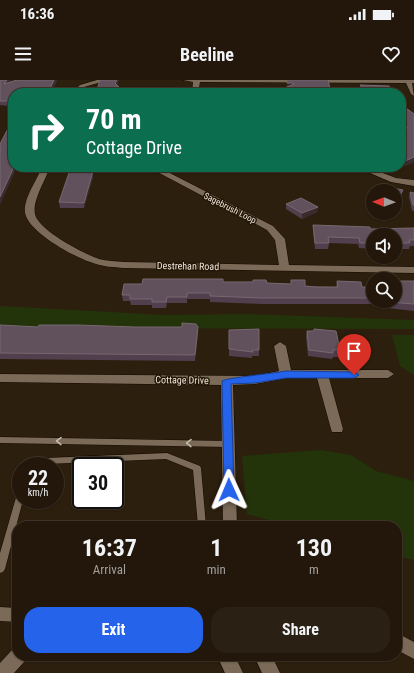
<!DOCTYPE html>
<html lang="en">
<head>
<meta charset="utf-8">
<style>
	body { margin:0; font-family:"Roboto Condensed",sans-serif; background:#2a2013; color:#f1f3f6; height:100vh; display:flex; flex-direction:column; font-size:15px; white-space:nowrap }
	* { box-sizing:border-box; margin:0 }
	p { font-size:13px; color:#a29f9c }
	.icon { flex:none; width:22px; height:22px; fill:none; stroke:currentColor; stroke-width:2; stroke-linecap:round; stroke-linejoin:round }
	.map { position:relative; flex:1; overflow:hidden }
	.sheet { position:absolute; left:12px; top:441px; width:390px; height:140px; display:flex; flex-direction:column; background:#22170a; border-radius:16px; box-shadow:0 1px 3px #0004,0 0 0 1px #3f362b }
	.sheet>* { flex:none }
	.banner { position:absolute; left:8px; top:8px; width:398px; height:84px; border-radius:16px; box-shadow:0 1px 3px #0004,0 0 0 1px #3f362b; background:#0b6e4f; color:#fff; overflow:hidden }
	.needle { width:26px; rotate:271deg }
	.tools { position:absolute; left:366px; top:104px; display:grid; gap:8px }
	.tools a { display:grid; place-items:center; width:36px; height:36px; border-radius:50%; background:#22170a; box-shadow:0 1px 3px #0004,0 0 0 1px #3f362b; font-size:20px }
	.speed { position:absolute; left:12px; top:377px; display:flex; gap:8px; font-size:20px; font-weight:700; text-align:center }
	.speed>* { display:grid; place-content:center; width:52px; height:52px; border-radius:50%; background:#22170a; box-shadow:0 1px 3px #0004,0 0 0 1px #3f362b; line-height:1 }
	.speed small { font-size:10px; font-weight:400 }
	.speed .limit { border:2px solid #111; border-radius:6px; background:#fff; color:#111 }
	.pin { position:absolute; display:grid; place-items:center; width:34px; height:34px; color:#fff; margin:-41px -17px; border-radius:50% 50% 50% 0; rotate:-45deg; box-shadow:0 0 4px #0007 }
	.pin .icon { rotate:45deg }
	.me { position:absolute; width:44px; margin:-22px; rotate:359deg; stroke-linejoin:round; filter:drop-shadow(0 0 3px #0008) }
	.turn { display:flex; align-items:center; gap:14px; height:84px; padding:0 12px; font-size:18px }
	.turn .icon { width:52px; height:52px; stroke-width:2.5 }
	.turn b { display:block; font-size:28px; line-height:34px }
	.eta { display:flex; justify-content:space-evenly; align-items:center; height:68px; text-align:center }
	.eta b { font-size:24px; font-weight:700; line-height:28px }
	.button { display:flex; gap:8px; margin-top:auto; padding:8px 12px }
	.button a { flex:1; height:46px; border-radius:16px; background:#2563eb; color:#fff; font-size:16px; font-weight:700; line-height:46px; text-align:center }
	.button a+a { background:#2a2013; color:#f1f3f6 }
	.status { display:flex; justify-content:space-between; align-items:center; height:28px; padding:0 20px; background:#22170a; direction:ltr }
	.status svg { height:11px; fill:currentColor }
	header { display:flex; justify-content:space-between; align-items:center; height:52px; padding:0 12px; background:#22170a; font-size:18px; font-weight:700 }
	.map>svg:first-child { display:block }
	.green { fill:#23340a }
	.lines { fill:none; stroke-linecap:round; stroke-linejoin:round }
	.lane-casing { stroke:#150900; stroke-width:1 }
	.street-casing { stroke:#150900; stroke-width:1 }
	.lane { fill:#7a6a57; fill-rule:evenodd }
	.street { fill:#7a6a57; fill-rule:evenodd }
	.wall { fill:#513f4d }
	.shaded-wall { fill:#3b2b2e }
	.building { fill:#61515c; stroke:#776870 }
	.oneway { stroke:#c4b9ab }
	.route { fill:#2563eb; stroke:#184099 }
	.labels { text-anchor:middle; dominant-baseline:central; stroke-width:3; stroke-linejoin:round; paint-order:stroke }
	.far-street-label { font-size:9px; fill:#ece3d8; stroke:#231605 }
	.street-label { font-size:10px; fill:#ece3d8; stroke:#231605 }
</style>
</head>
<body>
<div class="status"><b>16:36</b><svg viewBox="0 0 49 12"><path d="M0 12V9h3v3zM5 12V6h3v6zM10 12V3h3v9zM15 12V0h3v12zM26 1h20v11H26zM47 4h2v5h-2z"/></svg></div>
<header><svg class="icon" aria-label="menu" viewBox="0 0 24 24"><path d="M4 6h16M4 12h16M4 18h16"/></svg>Beeline<svg class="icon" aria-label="heart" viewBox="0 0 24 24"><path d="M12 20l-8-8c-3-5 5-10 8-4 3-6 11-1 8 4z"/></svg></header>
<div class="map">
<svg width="414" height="593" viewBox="0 0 414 593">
	<rect width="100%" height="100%" fill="#2d1f0e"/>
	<g class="green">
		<path d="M 0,226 L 165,235 L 245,234 L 414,240 L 414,249 L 0,248 Z"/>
		<path d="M 392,255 L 414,255 L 414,295 L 400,286 Z"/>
		<path d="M 321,370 L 351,375 L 376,391 L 414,401 L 414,480 L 397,476 L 397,446 L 291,446 L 247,434 L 242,376 Z"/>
	</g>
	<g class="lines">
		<defs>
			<g id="lane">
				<path d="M 0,357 L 228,361 L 231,362 L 232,364 L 231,366 L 228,367 L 0,363 Z"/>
				<path d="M 167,373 L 200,386 L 201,388 L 206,446 L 198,446 L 193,390 L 166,379 L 46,384 L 41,386 L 28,386 L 29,384 L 46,378 Z"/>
				<path d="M 21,411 L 21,420 L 23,420 L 5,489 L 3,492 L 0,493 L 0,473 L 17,414 L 18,412 Z"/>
			</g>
			<g id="street">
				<path d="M 97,0 L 108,0 L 84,7 L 79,13 L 72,13 L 80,5 Z"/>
				<path d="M 183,0 L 414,0 L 414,3 L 412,3 L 414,16 L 411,14 L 406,3 L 200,2 L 198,13 L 192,13 L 193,2 Z"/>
				<path d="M 42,87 L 50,87 C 46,99 32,121 35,134 C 38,150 84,174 99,179 C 107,181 116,181 124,182 L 279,185 L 275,160 L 267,150 L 148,87 L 158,87 L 273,146 L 285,159 L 289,185 L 414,187 L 414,193 L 124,188 C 114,187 103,187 93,183 C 76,178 29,153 25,133 C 23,119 37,100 42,87 Z"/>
				<path d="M 356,87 L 367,87 L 396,98 L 414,100 L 414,106 L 391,102 Z"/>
				<path d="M 280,262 L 286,266 L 291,290 L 388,290 L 394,294 L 388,298 L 329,298 L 343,349 L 342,352 L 332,352 L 331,349 L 317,298 L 286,298 L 255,304 L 233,305 L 237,446 L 223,446 L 221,305 L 0,302 L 0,294 L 255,296 L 279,291 L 274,266 Z"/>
				<path d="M 0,527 L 17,528 L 17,542 L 0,541 Z"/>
				<path d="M 397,553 L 414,562 L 414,579 L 397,570 Z"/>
				<path d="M 17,568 L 17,576 L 27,576 L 24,582 L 14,593 L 0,593 L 0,583 L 12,570 Z"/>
				<path d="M 217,576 L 235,576 L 243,593 L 225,593 Z"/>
				<path d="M 254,576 L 272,576 L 280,593 L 262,593 Z"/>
			</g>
		</defs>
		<use href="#lane" class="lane-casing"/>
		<use href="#street" class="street-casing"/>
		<use href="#lane" class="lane"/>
		<use href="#street" class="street"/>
	</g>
	<g class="wall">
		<path d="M 0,0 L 11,0 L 9,3 L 17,0 L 57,0 L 51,13 L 13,13 L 13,37 L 10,37 L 8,26 L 0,25 Z"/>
		<path d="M 119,0 L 117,5 L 119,7 L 119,12 L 96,13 Z"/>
		<path d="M 360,5 L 391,10 L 397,13 L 363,13 L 360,10 Z"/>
		<path d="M 401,20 L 406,28 L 414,34 L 414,82 L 402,87 L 401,87 L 401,50 L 403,49 L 401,48 Z"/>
		<path d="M 92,91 L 93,91 L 93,97 L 84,128 L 60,128 L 59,122 Z"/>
		<path d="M 410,112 L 414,113 L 414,131 L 412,131 L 409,117 Z"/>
		<path d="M 286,124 L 317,132 L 302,139 L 286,129 Z"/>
		<path d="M 313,145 L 370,149 L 414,148 L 414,166 L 410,166 L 409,169 L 395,169 L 395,155 L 373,155 L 373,169 L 359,168 L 358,164 L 329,163 L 328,169 L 315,169 L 313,151 Z"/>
		<path d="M 291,200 L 305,206 L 336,207 L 337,201 L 362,207 L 373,207 L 373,221 L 395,221 L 414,201 L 414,231 L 387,228 L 386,224 L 261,224 L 210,222 L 210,219 L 187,219 L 187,223 L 167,223 L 166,228 L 152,228 L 152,225 L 131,225 L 130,221 L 123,221 L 122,215 L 142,204 L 223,202 L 291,204 Z"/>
		<path d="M 0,245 L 38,247 L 182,247 L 198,253 L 195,281 L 0,279 Z"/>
		<path d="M 314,249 L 340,270 L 339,277 L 333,277 L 332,279 L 308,276 L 306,257 L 307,251 L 314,251 Z"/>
		<path d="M 229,256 L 259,270 L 259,276 L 252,276 L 252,278 L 229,276 Z"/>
	</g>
	<g class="shaded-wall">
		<path d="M 7,0 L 11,0 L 5,9 L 4,4 Z"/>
		<path d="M 54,0 L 57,0 L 51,13 L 48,13 Z"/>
		<path d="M 117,0 L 119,0 L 116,8 L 115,3 Z"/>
		<path d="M 287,3 L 293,3 L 293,7 L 287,8 Z"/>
		<path d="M 114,7 L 114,13 L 112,13 Z"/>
		<path d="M 414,77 L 414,82 L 402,87 L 403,82 Z"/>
		<path d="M 14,87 L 17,87 L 0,125 L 0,117 Z"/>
		<path d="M 91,87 L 93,87 L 91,97 L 90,91 Z"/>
		<path d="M 93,91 L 93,97 L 84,128 L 84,123 Z"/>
		<path d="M 403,110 L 402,116 L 395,128 L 396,122 Z"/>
		<path d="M 318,127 L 317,132 L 302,139 L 302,133 Z"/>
		<path d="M 198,247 L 198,253 L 195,281 L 195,275 Z"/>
	</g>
	<g class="building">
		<path d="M 0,0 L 7,0 L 4,4 L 17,0 L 54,0 L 48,13 L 13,13 L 13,32 L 9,32 L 8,21 L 0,21 Z"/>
		<path d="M 100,0 L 117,0 L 115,3 L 119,7 L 114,7 L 112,13 L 96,13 Z"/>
		<path d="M 287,0 L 328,0 L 331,13 L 273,13 L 294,4 L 293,3 L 287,3 Z"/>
		<path d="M 360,5 L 389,6 L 391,10 L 396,10 L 397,13 L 370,13 Z"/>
		<path d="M 401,20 L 406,28 L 414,34 L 414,77 L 403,82 L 401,81 L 401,50 L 408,48 L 401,42 Z"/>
		<path d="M 13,39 L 13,87 L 14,87 L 0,117 L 0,72 L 1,70 L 0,70 L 0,64 Z"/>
		<path d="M 71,87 L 91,87 L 90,91 L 93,91 L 84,123 L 59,122 Z"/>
		<path d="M 388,107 L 403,110 L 396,122 L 395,122 L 395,111 L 385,111 Z"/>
		<path d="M 410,112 L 414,113 L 414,125 L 413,125 Z"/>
		<path d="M 301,118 L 318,127 L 302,133 L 286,124 Z"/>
		<path d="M 313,145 L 370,147 L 370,149 L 414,148 L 414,160 L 409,160 L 410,163 L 395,163 L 395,155 L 373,155 L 373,163 L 360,163 L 359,158 L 328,157 L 329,163 L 315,163 Z"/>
		<path d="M 143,199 L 223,199 L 223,202 L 253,202 L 253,200 L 266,200 L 267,203 L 291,204 L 291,200 L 305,200 L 305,206 L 315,207 L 338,207 L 337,201 L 361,202 L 362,207 L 373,207 L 373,218 L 262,218 L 210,216 L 210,213 L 187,213 L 187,217 L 167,217 L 166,222 L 152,222 L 152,219 L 130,219 L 130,215 L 122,215 L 124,204 L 142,204 Z"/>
		<path d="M 395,201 L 414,201 L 414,224 L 388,222 L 388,221 L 395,221 Z"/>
		<path d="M 182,243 L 196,244 L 198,247 L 195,275 L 0,273 L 0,245 L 38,247 L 39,245 L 77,245 L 135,247 L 182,247 Z"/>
		<path d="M 259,249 L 259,270 L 252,270 L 253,272 L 229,269 L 229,250 Z"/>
		<path d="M 314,249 L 336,251 L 340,270 L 333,270 L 333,273 L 309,270 L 307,251 L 314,251 Z"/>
	</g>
	<defs><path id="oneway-chevron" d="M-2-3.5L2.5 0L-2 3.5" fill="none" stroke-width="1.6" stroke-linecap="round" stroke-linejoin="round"/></defs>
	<g class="oneway">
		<use href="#oneway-chevron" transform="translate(59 361) rotate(-179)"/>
		<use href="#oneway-chevron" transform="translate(189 363) rotate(-179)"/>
	</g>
	<path class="route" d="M 286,291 L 354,292 L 359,295 L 354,298 L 286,298 L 255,303 L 231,304 L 234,410 L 233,412 L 225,412 L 224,410 L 222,301 C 225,298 277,293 286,291 Z"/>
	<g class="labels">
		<g class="far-street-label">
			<text transform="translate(230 128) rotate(27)">Sagebrush Loop</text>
		</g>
		<g class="street-label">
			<text transform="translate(188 186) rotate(1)">Destrehan Road</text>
			<text transform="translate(182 300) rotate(1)">Cottage Drive</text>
		</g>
	</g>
</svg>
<div class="tools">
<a><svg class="needle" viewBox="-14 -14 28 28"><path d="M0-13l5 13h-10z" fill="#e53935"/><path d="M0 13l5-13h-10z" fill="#a29f9c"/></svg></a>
<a><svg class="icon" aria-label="sound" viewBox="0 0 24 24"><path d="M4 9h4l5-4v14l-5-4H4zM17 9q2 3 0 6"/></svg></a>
<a><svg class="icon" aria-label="search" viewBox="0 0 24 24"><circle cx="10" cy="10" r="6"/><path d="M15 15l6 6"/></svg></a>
</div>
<div class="speed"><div>22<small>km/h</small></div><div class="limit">30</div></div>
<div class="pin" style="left:354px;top:295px;background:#d93025"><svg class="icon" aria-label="arrive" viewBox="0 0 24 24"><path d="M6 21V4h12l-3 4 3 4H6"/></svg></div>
<svg class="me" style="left:229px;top:410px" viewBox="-20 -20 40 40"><path d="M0-17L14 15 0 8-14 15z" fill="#2563eb" stroke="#fff" stroke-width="4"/></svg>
<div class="banner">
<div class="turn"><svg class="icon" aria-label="right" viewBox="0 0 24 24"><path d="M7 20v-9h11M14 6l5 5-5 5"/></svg><div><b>70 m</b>Cottage Drive</div></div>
</div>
<section class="sheet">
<div class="eta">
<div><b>16:37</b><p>Arrival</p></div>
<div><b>1</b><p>min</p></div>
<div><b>130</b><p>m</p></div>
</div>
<div class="button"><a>Exit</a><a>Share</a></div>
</section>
</div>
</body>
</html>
